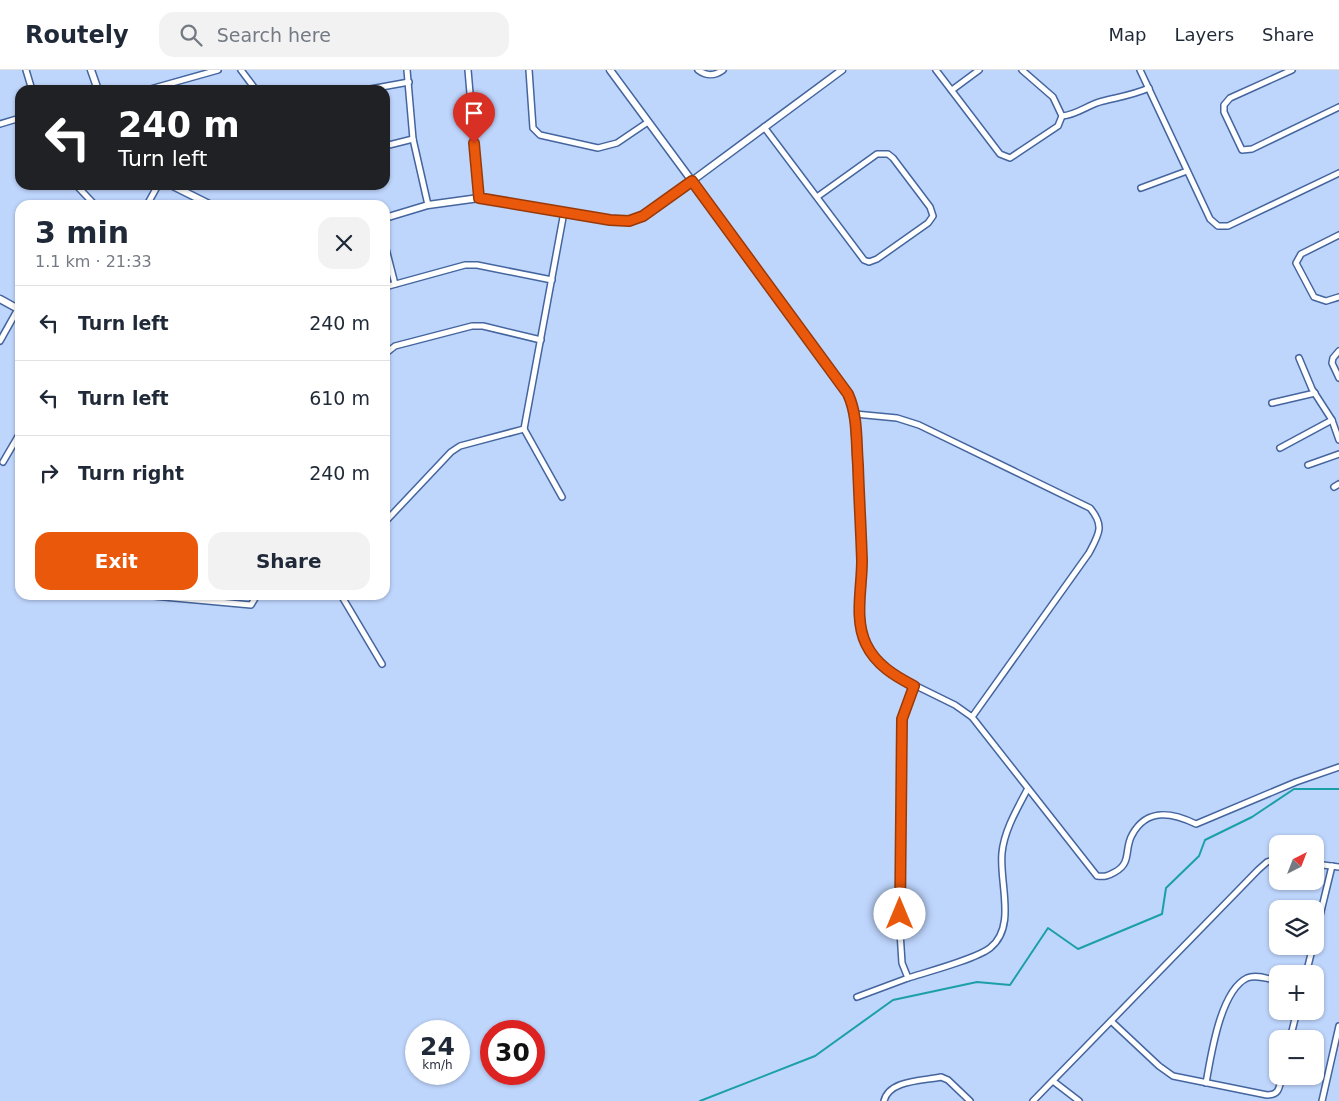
<!DOCTYPE html>
<html lang="en">
<head>
<meta charset="utf-8">
<style>
	body { margin:0; font-family:"DejaVu Sans",sans-serif; background:#f2f2f3; color:#1f2937; height:100vh; display:flex; flex-direction:column; font-size:19px; white-space:nowrap }
	* { box-sizing:border-box; margin:0 }
	p { font-size:16px; color:#747a83 }
	.icon { flex:none; width:28px; height:28px; fill:none; stroke:currentColor; stroke-width:2; stroke-linecap:round; stroke-linejoin:round }
	.map { position:relative; flex:1; overflow:hidden }
	.sheet { position:absolute; left:15px; top:130px; width:375px; height:400px; display:flex; flex-direction:column; background:#fff; border-radius:15px; box-shadow:0 1px 4px #0004 }
	.sheet>* { flex:none }
	.top-card { position:absolute; left:15px; top:15px; width:375px; height:105px; border-radius:15px; box-shadow:0 1px 4px #0004; background:#202124; color:#fff; overflow:hidden }
	.needle { width:32px; rotate:42deg }
	.fabs { position:absolute; left:1269px; top:765px; display:grid; gap:10px }
	.fabs a { display:grid; place-items:center; width:55px; height:55px; border-radius:10px; background:#fff; box-shadow:0 1px 4px #0004; font-size:25px }
	.speed { position:absolute; left:405px; top:950px; display:flex; gap:10px; font-size:25px; font-weight:700; text-align:center }
	.speed>* { display:grid; place-content:center; width:65px; height:65px; border-radius:50%; background:#fff; box-shadow:0 1px 4px #0004; line-height:1 }
	.speed small { font-size:12px; font-weight:400 }
	.speed .limit { border:8px solid #d22; background:#fff; color:#111 }
	.pin { position:absolute; display:grid; place-items:center; width:42px; height:42px; color:#fff; margin:-51px -21px; border-radius:50% 50% 50% 0; rotate:-45deg; box-shadow:0 0 5px #0007 }
	.pin .icon { rotate:45deg }
	.me { position:absolute; width:55px; margin:-28px; rotate:0deg; stroke-linejoin:round; filter:drop-shadow(0 0 4px #0008) }
	.turn { display:flex; align-items:center; gap:18px; height:105px; padding:0 20px; font-size:22px }
	.turn .icon { width:65px; height:65px; stroke-width:2.5 }
	.turn b { display:block; font-size:35px; line-height:42px }
	.round { display:grid; place-items:center; flex:none; width:52px; height:52px; border-radius:15px; background:#f2f2f3 }
	.summary { display:flex; align-items:center; justify-content:space-between; height:85px; padding:0 20px }
	h1 { font-size:30px; font-weight:700; line-height:38px }
	.primary-button { display:flex; gap:10px; margin-top:auto; padding:10px 20px }
	.primary-button a { flex:1; height:58px; border-radius:15px; background:#ea580c; color:#fff; font-size:20px; font-weight:700; line-height:58px; text-align:center }
	.primary-button a+a { background:#f2f2f3; color:#1f2937 }
	ul { padding:0; list-style:none }
	li { display:flex; align-items:center; gap:15px; height:75px; padding:0 20px; border-top:1px solid #e0e1e3 }
	li div { flex:1 }
	li b { display:block; font-size:19px }
	li em { font-style:normal }
	header { display:flex; align-items:center; gap:30px; box-sizing:border-box; height:70px; padding:0 25px; background:#fff; border-bottom:1px solid #e0e1e3 }
	header strong { font-size:24px }
	nav { display:flex; gap:28px; margin-inline-start:auto; font-size:18px }
	.search { width:350px; height:45px; background:#f2f2f3; display:flex; align-items:center; gap:12px; box-sizing:border-box; padding:0 18px; border-radius:15px; color:#747a83; font-size:19px }
	.map>svg:first-child { display:block }
	.lines { fill:none; stroke-linecap:round; stroke-linejoin:round }
	.stream { stroke:#1ba0a7; stroke-width:2 }
	.minor-casing { stroke:#44659e; stroke-width:8 }
	.tertiary-casing { stroke:#44659e; stroke-width:9 }
	.minor { stroke:#fff; stroke-width:5 }
	.tertiary { stroke:#fff; stroke-width:6 }
	.route-casing { stroke:#983908; stroke-width:12 }
	.route { stroke:#ea580c; stroke-width:9 }
</style>
</head>
<body>
<header>
<strong>Routely</strong>
<div class="search"><svg class="icon" aria-label="search" viewBox="0 0 24 24"><circle cx="10" cy="10" r="6"/><path d="M15 15l6 6"/></svg>Search here</div>
<nav><a>Map</a><a>Layers</a><a>Share</a></nav>
</header>
<div class="map">
<svg width="1339" height="1031" viewBox="0 0 1339 1031">
	<rect width="100%" height="100%" fill="#bed5fc"/>
	<g class="lines">
		<path class="stream" d="M 700,1031 L 815,986 L 893,930 L 977,912 L 1010,915 L 1048,858 L 1078,879 L 1162,844 L 1166,818 L 1199,786 L 1205,770 L 1252,747 L 1294,719 L 1339,719"/>
		<defs>
			<g id="minor">
				<path d="M 26,0 L 32,20"/>
				<path d="M 241,0 L 256,20"/>
				<path d="M 407,0 L 413,69 L 428,135"/>
				<path d="M 468,0 L 479,128"/>
				<path d="M 529,0 L 533,58 L 540,65 L 598,78 L 617,73 L 648,52"/>
				<path d="M 698,0 C 706,6 715,6 723,0"/>
				<path d="M 936,0 L 1000,84 L 1010,88 L 1058,56 L 1062,46 L 1053,27 L 1022,0"/>
				<path d="M 1140,0 L 1210,149 L 1218,156 L 1228,156 L 1339,103"/>
				<path d="M 1292,0 L 1230,28 L 1224,35 L 1224,42 L 1242,80 L 1252,79 L 1339,37"/>
				<path d="M 147,20 L 218,0"/>
				<path d="M 365,20 L 409,12"/>
				<path d="M 952,20 L 979,0"/>
				<path d="M 1062,46 C 1077,45 1089,34 1103,31 C 1119,27 1133,25 1149,18"/>
				<path d="M 0,54 L 20,48"/>
				<path d="M 764,57 L 864,190 L 869,192 L 877,189 L 928,153 L 933,146 L 930,137 L 893,88 L 888,84 L 877,84 L 817,127"/>
				<path d="M 385,76 L 413,69"/>
				<path d="M 692,111 L 848,324 L 853,334 L 862,491 L 860,556 L 866,575 L 880,594 L 896,606 L 955,635 L 972,647 L 1097,806 C 1105,807 1108,806 1115,802 C 1132,793 1124,779 1132,765 C 1147,737 1173,743 1196,754 L 1296,712 L 1339,697"/>
				<path d="M 76,115 L 95,135"/>
				<path d="M 1141,118 L 1187,101"/>
				<path d="M 147,135 L 158,115"/>
				<path d="M 1339,165 L 1301,184 L 1296,193 L 1314,227 L 1326,231 L 1339,227"/>
				<path d="M 385,175 L 395,214"/>
				<path d="M 385,217 L 465,195 L 477,195 L 552,210"/>
				<path d="M 0,271 L 18,239"/>
				<path d="M 1339,281 L 1333,288 L 1332,293 L 1339,308"/>
				<path d="M 385,284 L 395,276 L 472,256 L 483,256 L 541,270"/>
				<path d="M 1299,288 L 1312,319 L 1332,350 L 1339,370"/>
				<path d="M 1272,333 L 1315,323"/>
				<path d="M 855,344 L 897,348 L 919,355 L 1090,438 C 1105,456 1099,464 1089,483 L 972,647"/>
				<path d="M 524,359 L 562,427"/>
				<path d="M 1280,378 L 1332,350"/>
				<path d="M 3,392 L 20,363"/>
				<path d="M 1308,395 L 1339,384"/>
				<path d="M 1334,417 L 1339,414"/>
				<path d="M 385,452 L 451,382 L 460,376 L 524,359 L 564,142"/>
				<path d="M 142,525 L 251,535 L 257,525"/>
				<path d="M 341,525 L 382,594"/>
				<path d="M 1315,794 L 1339,797"/>
				<path d="M 1315,866 L 1332,796"/>
				<path d="M 1306,904 L 1313,876"/>
				<path d="M 908,908 C 927,902 976,889 990,878 C 1017,857 999,813 1002,783 C 1004,761 1017,739 1027,720"/>
				<path d="M 857,927 L 908,908 L 902,893 L 900,862 L 900,718 L 902,649 L 915,615"/>
				<path d="M 1111,951 L 1159,996 L 1173,1006 L 1267,1025 C 1280,1025 1279,1017 1282,1006"/>
				<path d="M 1290,969 L 1297,941"/>
				<path d="M 1053,1011 L 1079,1031"/>
				<path d="M 1206,1013 C 1211,986 1220,921 1247,908 C 1256,904 1269,909 1278,911"/>
				<path d="M 884,1031 C 889,1010 922,1011 941,1007 L 948,1010 L 970,1031"/>
				<path d="M 1033,1031 L 1258,800 L 1267,792 L 1278,788"/>
				<path d="M 1322,1031 L 1339,956"/>
			</g>
			<g id="tertiary">
				<path d="M 91,0 L 98,20"/>
				<path d="M 610,0 L 692,111"/>
				<path d="M 171,115 L 211,135"/>
				<path d="M 385,148 L 428,135 L 479,128 L 610,150 L 629,151 L 650,142 L 842,0"/>
				<path d="M 0,229 L 20,240"/>
			</g>
		</defs>
		<use href="#minor" class="minor-casing"/>
		<use href="#tertiary" class="tertiary-casing"/>
		<use href="#minor" class="minor"/>
		<use href="#tertiary" class="tertiary"/>
	</g>
	<g class="lines">
		<defs>
			<path id="route" d="M 474,73 L 479,128 L 610,150 L 629,151 L 643,146 L 692,111 L 848,324 C 858,346 856,371 858,395 C 859,427 861,459 862,491 C 862,518 854,549 866,574 C 876,595 895,606 914,616 L 902,649 L 900,844"/>
		</defs>
		<use href="#route" class="route-casing"/>
		<use href="#route" class="route"/>
	</g>
</svg>
<div class="fabs">
<a><svg class="needle" viewBox="-14 -14 28 28"><path d="M0-13l5 13h-10z" fill="#e53935"/><path d="M0 13l5-13h-10z" fill="#747a83"/></svg></a>
<a><svg class="icon" aria-label="layers" viewBox="0 0 24 24"><path d="M12 4l9 5-9 5-9-5zM3 14l9 5 9-5"/></svg></a>
<a>+</a>
<a>−</a>
</div>
<div class="speed"><div>24<small>km/h</small></div><div class="limit">30</div></div>
<div class="pin" style="left:474px;top:73px;background:#d93025"><svg class="icon" aria-label="arrive" viewBox="0 0 24 24"><path d="M6 21V4h12l-3 4 3 4H6"/></svg></div>
<svg class="me" style="left:900px;top:844px" viewBox="-20 -20 40 40"><circle r="19" fill="#fff"/><path d="M0-13L10 11 0 6-10 11z" fill="#ea580c"/></svg>
<div class="top-card">
<div class="turn"><svg class="icon" aria-label="left" viewBox="0 0 24 24"><path d="M17 20v-9H6M10 6l-5 5 5 5"/></svg><div><b>240 m</b>Turn left</div></div>
</div>
<section class="sheet">
<div class="summary"><div><h1>3 min</h1><p>1.1 km · 21:33</p></div><a class="round"><svg class="icon" aria-label="close" viewBox="0 0 24 24"><path d="M6 6l12 12M18 6L6 18"/></svg></a></div>
<ul>
<li><svg class="icon" aria-label="left" viewBox="0 0 24 24"><path d="M17 20v-9H6M10 6l-5 5 5 5"/></svg><div><b>Turn left</b></div><em>240 m</em></li>
<li><svg class="icon" aria-label="left" viewBox="0 0 24 24"><path d="M17 20v-9H6M10 6l-5 5 5 5"/></svg><div><b>Turn left</b></div><em>610 m</em></li>
<li><svg class="icon" aria-label="right" viewBox="0 0 24 24"><path d="M7 20v-9h11M14 6l5 5-5 5"/></svg><div><b>Turn right</b></div><em>240 m</em></li>
</ul>
<div class="primary-button"><a>Exit</a><a>Share</a></div>
</section>
</div>
</body>
</html>
